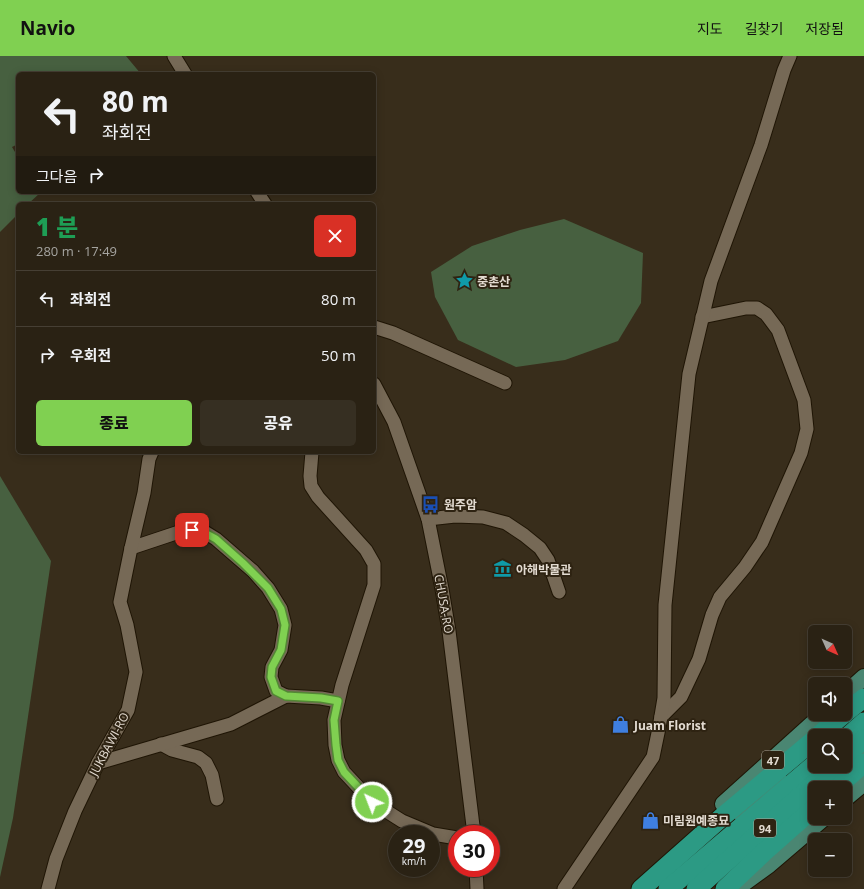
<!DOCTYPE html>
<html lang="ko">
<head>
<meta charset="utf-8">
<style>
	body { margin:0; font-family:"Open Sans","Noto Sans KR",sans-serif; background:#362f22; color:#f1f3f6; height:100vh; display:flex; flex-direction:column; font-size:15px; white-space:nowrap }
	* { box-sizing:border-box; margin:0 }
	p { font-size:13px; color:#a5a4a0 }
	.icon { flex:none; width:22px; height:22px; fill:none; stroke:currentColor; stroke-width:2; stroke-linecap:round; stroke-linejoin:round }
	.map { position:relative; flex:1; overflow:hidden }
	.sheet { position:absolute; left:16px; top:146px; width:360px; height:252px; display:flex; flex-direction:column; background:#2a2214; border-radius:6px; box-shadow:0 2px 10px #0003,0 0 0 1px #463f34 }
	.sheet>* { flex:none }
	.guide { position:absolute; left:16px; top:16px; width:360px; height:122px; border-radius:6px; box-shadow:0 2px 10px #0003,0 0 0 1px #463f34; background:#2a2214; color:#f1f3f6; overflow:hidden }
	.needle { width:26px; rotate:135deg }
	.tools { position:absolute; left:808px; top:569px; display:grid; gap:8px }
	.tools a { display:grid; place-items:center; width:44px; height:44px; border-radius:6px; background:#2a2214; box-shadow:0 2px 10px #0003,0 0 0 1px #463f34; font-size:20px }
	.speed { position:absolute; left:388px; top:769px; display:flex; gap:8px; font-size:20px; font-weight:700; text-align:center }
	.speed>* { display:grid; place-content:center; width:52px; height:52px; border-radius:50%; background:#2a2214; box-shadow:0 2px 10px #0003,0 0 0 1px #463f34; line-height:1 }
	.speed small { font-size:10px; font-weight:400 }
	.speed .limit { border:6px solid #d22; background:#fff; color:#111 }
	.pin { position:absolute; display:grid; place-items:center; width:34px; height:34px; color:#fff; margin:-17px; border-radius:8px; box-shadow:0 2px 6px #0006 }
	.me { position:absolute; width:44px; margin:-22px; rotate:317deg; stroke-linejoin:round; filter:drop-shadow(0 0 3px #0008) }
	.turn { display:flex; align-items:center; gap:14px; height:84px; padding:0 20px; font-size:18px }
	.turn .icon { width:52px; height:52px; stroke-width:2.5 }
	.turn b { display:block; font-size:28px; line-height:34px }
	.then { display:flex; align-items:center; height:38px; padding:0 20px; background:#0003; gap:8px; font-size:15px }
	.round { display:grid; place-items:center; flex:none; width:42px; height:42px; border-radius:6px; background:#362f22 }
	.summary { display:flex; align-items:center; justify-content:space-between; height:68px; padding:0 20px }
	h1 { font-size:24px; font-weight:800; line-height:30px; color:#1e9e55 }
	.button { display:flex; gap:8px; margin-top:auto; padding:8px 20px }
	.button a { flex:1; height:46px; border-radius:6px; background:#80d051; color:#111; font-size:16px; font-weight:800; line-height:46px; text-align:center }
	.button a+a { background:#362f22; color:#f1f3f6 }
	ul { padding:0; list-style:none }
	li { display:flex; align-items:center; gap:12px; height:56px; padding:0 20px; border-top:1px solid #463f34 }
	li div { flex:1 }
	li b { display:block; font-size:15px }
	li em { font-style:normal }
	header { display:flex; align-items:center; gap:24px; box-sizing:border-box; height:56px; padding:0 20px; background:#80d051; color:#111 }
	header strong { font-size:19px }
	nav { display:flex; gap:22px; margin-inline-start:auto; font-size:14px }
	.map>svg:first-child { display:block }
	.green { fill:#476040 }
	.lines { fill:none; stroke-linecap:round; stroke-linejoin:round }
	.minor-casing { stroke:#1f1505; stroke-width:15 }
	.major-casing { stroke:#1f1505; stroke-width:18 }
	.highway-casing { stroke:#1f1505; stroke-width:21 }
	.minor { stroke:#766956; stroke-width:13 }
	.major { stroke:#4a8672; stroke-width:16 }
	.highway { stroke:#2c9a84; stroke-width:19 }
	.route-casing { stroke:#538735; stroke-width:10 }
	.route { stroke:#80d051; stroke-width:7 }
	.labels { text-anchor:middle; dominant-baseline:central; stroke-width:4; stroke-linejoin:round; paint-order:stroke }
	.shield { fill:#2e2312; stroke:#ada498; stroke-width:1 }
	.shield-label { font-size:11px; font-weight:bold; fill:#e3dbd1 }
	.poi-label { font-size:12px; font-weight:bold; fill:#e3dbd1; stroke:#2e2312; text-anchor:start }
	.street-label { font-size:12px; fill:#e3dbd1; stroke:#2e2312 }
</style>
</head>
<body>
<header>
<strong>Navio</strong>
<nav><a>지도</a><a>길찾기</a><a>저장됨</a></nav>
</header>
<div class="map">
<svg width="864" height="833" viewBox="0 0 864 833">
	<rect width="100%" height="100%" fill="#382d1b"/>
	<g class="green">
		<path d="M 0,0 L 126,0 L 141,18 L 18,18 L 18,88 L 12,91 L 18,101 L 18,136 L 39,136 L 40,137 L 28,148 L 18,148 L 18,158 L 0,176 Z"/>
		<path d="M 564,163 L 643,197 L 641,247 L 618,285 L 565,304 L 516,311 L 458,284 L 435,241 L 431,216 L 472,190 L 520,174 Z"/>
		<path d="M 0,420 L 51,505 L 13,762 L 0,821 Z"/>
	</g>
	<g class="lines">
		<defs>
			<g id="minor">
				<path d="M 174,0 L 185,18"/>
				<path d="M 257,136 L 265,148"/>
				<path d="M 374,271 L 393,277 L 505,327"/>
				<path d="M 374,328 L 394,366 L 428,463 L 442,533 L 449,575 L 474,778"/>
				<path d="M 312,396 L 310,420 L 311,430 L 318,441 L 366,494 L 374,508 L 374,529 L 342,629 L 334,664 L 335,689 L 338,704 L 344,716 L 372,746 L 402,765 L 433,778 L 457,782"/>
				<path d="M 428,463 L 455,460 L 483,461 L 506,467 L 524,479 L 540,492 L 548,504 L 559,536"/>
				<path d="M 131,492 L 179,476 L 192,474 L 203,475 L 216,483 L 253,515 L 268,532 L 281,553 L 285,569 L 281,594 L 272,611 L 271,621 L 276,635 L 286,640"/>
				<path d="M 661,661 L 681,641 L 699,603 L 712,559 L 720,541 L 745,511 L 762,486 L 801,397 L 807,373 L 804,344 L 778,274 L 766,258 L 757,252 L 746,252 L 702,261"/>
				<path d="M 161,688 L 172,694 L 198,701 L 206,707 L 212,719 L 217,743"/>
				<path d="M 98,707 L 231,668 L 286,640 L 321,642 L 338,645"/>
				<path d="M 476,812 L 477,833"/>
				<path d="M 48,833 L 56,803 L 75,755 L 98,707 L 128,654 L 136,616 L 127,569 L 120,546 L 131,492 L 144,437 L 149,403 L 152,396"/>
				<path d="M 564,833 L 653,701 L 659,672 L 664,642 L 665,549 L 689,318 L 711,225 L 761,89 L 784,14 L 790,0"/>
			</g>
			<g id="major">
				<path d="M 845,638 L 864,621"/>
				<path d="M 827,727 L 863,695"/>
				<path d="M 845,743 L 864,727"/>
				<path d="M 723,748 L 823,658"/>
				<path d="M 742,759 L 779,724"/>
				<path d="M 736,833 L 769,809 L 824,762"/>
			</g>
			<g id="highway">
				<path d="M 845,657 L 864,642"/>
				<path d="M 818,680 L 844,658"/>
				<path d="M 845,683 L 864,666"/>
				<path d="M 845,700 L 864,683"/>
				<path d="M 836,732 L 864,707"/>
				<path d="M 641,833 L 721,762 L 815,683"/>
				<path d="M 668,833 L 815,708"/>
				<path d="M 696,833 L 834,710"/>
				<path d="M 725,833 L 763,797 L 815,751"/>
			</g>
		</defs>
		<use href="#minor" class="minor-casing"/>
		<use href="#major" class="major-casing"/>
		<use href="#highway" class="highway-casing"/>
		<use href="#minor" class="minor"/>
		<use href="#major" class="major"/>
		<use href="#highway" class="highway"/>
	</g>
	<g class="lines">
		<defs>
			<path id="route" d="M 192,474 L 203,476 L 216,483 L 243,507 L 268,532 L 281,553 L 285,569 L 281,594 L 272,611 L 271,621 L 276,635 L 286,640 L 321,642 L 338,645 L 334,664 L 336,689 L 338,704 L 344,716 L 372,746"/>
		</defs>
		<use href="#route" class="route-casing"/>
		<use href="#route" class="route"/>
	</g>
	<defs>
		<symbol id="sight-bare" viewBox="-9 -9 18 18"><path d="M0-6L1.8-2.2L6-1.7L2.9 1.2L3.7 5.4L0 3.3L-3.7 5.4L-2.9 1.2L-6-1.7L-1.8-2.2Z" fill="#0f9aa8" stroke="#2e2312" stroke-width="2.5" paint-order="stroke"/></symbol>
		<symbol id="bus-bare" viewBox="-9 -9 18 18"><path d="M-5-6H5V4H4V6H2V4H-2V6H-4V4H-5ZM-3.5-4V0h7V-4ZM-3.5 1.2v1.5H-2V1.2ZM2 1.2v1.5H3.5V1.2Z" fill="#1a4fb4" stroke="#2e2312" stroke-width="2.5" paint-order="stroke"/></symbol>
		<symbol id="museum-bare" viewBox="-9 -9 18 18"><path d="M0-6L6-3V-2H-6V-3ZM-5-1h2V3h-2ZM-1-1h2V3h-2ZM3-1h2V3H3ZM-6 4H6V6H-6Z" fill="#0f9aa8" stroke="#2e2312" stroke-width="2.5" paint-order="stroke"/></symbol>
		<symbol id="shop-bare" viewBox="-9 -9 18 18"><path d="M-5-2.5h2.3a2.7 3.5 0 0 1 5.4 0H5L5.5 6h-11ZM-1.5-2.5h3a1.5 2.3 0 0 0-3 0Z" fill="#3f7fe0" stroke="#2e2312" stroke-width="2.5" paint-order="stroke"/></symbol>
	</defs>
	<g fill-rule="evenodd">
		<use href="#sight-bare" x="452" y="212" width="25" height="25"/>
		<use href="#bus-bare" x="418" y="436" width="25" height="25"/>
		<use href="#museum-bare" x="490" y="500" width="25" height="25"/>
		<use href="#shop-bare" x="608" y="656" width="25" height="25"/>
		<use href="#shop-bare" x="638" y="752" width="25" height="25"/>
	</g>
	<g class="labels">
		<g class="shield">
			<rect x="762" y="695" width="22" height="18" rx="3"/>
			<rect x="754" y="763" width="22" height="18" rx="3"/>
		</g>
		<g class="shield-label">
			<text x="773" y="704">47</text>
			<text x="765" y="772">94</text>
		</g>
		<g class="poi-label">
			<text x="477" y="225">중촌산</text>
			<text x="444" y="448">원주암</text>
			<text x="516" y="513">아해박물관</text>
			<text x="634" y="669">Juam Florist</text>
			<text x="663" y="764">미림원예종묘</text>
		</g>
		<g class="street-label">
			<text transform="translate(444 548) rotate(80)">CHUSA-RO</text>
			<text transform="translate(109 688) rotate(-62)">JUKBAWI-RO</text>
		</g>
	</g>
</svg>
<div class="tools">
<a><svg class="needle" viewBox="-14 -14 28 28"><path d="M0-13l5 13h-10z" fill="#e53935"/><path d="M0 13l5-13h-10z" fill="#a5a4a0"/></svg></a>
<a><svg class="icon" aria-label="sound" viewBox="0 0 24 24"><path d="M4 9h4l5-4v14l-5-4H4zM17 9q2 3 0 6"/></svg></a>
<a><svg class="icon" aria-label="search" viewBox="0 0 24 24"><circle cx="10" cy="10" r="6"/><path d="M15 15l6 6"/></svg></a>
<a>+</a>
<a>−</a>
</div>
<div class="speed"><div>29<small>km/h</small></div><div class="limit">30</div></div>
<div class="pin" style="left:192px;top:474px;background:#d93025"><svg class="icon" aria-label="arrive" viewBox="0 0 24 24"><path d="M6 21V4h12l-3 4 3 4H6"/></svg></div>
<svg class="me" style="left:372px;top:746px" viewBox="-20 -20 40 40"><circle r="17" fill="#80d051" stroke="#fff" stroke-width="3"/><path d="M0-11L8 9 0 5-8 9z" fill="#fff"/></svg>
<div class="guide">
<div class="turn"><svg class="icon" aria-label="left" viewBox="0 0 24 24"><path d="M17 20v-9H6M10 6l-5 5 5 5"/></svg><div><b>80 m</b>좌회전</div></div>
<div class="then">그다음<svg class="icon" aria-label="right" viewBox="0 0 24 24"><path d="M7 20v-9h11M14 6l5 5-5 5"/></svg></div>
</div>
<section class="sheet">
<div class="summary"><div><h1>1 분</h1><p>280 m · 17:49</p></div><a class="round" style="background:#d93025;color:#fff"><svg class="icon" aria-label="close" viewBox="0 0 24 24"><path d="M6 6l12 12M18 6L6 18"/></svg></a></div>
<ul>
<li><svg class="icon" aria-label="left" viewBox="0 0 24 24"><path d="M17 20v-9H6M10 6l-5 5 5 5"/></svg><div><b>좌회전</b></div><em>80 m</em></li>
<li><svg class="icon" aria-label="right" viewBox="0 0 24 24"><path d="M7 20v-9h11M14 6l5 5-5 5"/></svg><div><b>우회전</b></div><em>50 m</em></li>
</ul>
<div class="button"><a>종료</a><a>공유</a></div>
</section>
</div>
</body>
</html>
